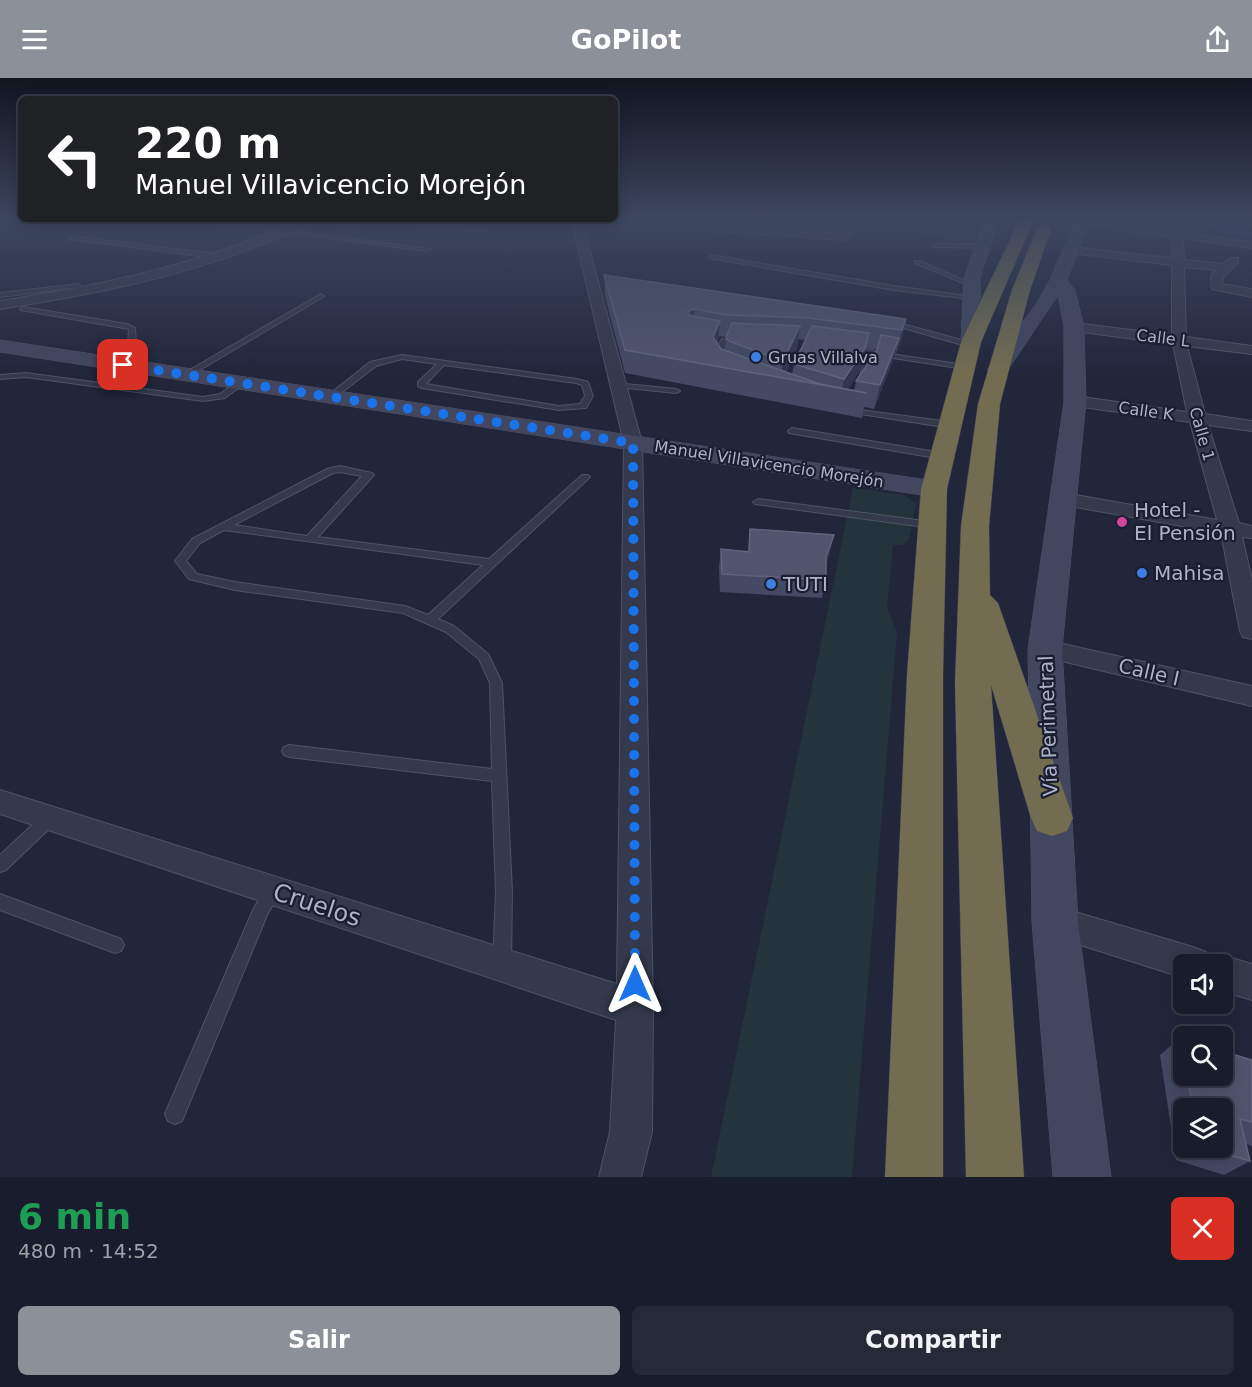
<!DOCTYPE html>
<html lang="es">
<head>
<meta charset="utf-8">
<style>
	body { margin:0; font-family:"DejaVu Sans",sans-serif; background:#262938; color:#f1f3f6; height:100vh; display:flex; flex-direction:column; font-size:22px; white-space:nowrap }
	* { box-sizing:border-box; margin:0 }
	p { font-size:20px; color:#9fa1a9 }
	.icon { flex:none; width:33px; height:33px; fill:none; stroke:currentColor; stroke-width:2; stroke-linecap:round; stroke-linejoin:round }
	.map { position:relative; height:1099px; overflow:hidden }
	.details { display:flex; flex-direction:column; background:#191c2c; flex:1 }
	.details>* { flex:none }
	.banner { position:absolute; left:18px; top:18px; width:600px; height:126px; border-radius:9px; box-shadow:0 3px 15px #0003,0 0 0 2px #373a48; background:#202124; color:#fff; overflow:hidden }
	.controls { position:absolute; left:1173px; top:876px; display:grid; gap:12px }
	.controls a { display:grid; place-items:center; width:60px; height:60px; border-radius:9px; background:#191c2c; box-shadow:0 3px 15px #0003,0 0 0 2px #373a48; font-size:30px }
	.pin { position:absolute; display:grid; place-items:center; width:51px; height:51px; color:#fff; margin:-26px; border-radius:12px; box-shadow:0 3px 9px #0006 }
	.me { position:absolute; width:66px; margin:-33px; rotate:0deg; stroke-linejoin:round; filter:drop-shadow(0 0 4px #0008) }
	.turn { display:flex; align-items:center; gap:21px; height:126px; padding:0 18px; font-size:27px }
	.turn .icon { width:78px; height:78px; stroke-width:2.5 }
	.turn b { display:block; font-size:42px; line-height:51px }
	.round { display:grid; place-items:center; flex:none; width:63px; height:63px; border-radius:9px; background:#262938 }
	.summary { display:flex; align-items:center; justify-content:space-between; height:102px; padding:0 18px }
	h1 { font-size:36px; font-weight:800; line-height:45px; color:#1e9e55 }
	.button { display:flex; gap:12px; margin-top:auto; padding:12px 18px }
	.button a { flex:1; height:69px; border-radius:9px; background:#8c9099; color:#fff; font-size:24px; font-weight:800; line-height:69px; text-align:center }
	.button a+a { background:#262938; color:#f1f3f6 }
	header { display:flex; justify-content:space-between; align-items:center; height:78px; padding:0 18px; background:#8c9099; color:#fff; font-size:27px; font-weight:800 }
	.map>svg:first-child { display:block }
	.green { fill:#23343c }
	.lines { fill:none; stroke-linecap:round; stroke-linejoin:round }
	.canal { fill:#323b61; fill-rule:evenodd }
	.lane-casing { stroke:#4f5366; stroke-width:2 }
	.street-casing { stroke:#4f5366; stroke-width:2 }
	.secondary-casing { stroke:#4f5366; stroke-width:1 }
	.highway-casing { stroke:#3c4053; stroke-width:1 }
	.lane { fill:#34394c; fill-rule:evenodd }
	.street { fill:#34394c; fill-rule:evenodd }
	.secondary { fill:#42465f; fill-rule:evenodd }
	.highway { fill:#726d51; fill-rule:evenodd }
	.wall { fill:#444a64; fill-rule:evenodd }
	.shaded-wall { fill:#31374f }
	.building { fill:#50556e; stroke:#5e647c; stroke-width:1.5 }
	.route { stroke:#1a73e8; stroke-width:10; stroke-dasharray:0 18 }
	.shop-dot { fill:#3f7fe0; stroke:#1a1e30; stroke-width:2 }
	.hotel-dot { fill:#d1479c; stroke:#1a1e30; stroke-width:2 }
	.labels { text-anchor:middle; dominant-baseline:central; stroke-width:4.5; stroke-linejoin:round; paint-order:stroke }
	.far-street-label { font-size:16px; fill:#afb3c8; stroke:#1a1e30 }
	.far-poi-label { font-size:16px; fill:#afb3c8; stroke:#1a1e30; text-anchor:start }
	.poi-label { font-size:20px; fill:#afb3c8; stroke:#1a1e30; text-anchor:start }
	.street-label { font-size:20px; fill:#afb3c8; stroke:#1a1e30 }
	.near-street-label { font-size:24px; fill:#afb3c8; stroke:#1a1e30 }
</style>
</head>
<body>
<header><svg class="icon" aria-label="menu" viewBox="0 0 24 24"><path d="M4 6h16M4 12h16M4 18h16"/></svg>GoPilot<svg class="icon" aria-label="share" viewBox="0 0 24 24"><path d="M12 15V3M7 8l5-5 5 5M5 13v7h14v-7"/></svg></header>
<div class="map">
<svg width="1252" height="1099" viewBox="0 0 1252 1099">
	<rect width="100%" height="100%" fill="#21263b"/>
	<g class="green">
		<path d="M 929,141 L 981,141 L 975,166 L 918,158 Z"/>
		<path d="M 853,410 L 904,417 L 916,426 L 909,461 L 903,467 L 893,467 L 887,530 L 897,555 L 852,1099 L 711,1099 Z"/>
	</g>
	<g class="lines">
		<path class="canal" d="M 1207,141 L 1217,141 L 1222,148 L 1252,154 L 1252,160 L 1216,152 Z"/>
		<defs>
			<g id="lane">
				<path d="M 183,141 L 198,141 L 431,171 L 428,173 Z"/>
				<path d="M 358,141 L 365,141 L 347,150 L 342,149 Z"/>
				<path d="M 380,141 L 397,141 L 483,152 L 480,154 Z"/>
				<path d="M 71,158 L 223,177 L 226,179 L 223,181 L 69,161 Z"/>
				<path d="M 935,166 L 983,166 L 986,168 L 983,170 L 933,169 Z"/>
				<path d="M 711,177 L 894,208 L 975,219 L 972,221 L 894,212 L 709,180 Z"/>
				<path d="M 915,183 L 919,183 L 975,207 L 970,208 L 915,185 Z"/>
				<path d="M 79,206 L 81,209 L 0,219 L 0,215 Z"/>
				<path d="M 321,216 L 324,218 L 323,219 L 188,299 L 181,297 Z"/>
				<path d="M 23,229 L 127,246 L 135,250 L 136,267 L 106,286 L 100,286 L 100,282 L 128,266 L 129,251 L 21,232 L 20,231 Z"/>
				<path d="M 891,243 L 973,265 L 974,267 L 970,269 L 889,246 L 888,245 Z"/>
				<path d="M 722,261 L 729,263 L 722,276 L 721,284 L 714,286 L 714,276 Z"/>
				<path d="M 847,269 L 871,272 L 875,274 L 867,299 L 860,297 L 867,276 L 847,273 Z"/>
				<path d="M 877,274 L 965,287 L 969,289 L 965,291 L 880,278 L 877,278 Z"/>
				<path d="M 402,277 L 577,301 L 588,304 L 593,318 L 586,330 L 559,332 L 422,310 L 418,308 L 418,304 L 437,286 L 402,281 L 376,288 L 333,321 L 326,319 L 370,284 ZM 444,287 L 576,305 L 582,307 L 585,318 L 580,326 L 559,328 L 426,306 Z"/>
				<path d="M 26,295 L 203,319 L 220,316 L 238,303 L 245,305 L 225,320 L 203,323 L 26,299 L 0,301 L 0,297 Z"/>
				<path d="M 615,305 L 676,311 L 680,313 L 676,315 L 618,309 L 615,309 Z"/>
				<path d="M 845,330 L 950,344 L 954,347 L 950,350 L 848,334 L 844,332 Z"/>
				<path d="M 792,350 L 942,375 L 947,378 L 942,381 L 789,355 L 788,353 Z"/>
				<path d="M 340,388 L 372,395 L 374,397 L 318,459 L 489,481 L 582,397 L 588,397 L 590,399 L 438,541 L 454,548 L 488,576 L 502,605 L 512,814 L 511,885 L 508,891 L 502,894 L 496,891 L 493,885 L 496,814 L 492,703 L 289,679 L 284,677 L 282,673 L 284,669 L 289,667 L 492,691 L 490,605 L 479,581 L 446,554 L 403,535 L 235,512 L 193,502 L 189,501 L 175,483 L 192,461 L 327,391 ZM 340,394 L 362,398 L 307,458 L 234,447 L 333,395 ZM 224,452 L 483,487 L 428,537 L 405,528 L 235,504 L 197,496 L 186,483 L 200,465 Z"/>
				<path d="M 758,421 L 932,444 L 937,447 L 932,450 L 755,426 L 753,424 Z"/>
				<path d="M 50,734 L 55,735 L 58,740 L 55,745 L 6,792 L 0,794 L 0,777 L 45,735 Z"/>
				<path d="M 273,805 L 279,808 L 281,813 L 267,837 L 182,1043 L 175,1046 L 168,1043 L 165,1036 L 253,832 L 267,808 Z"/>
				<path d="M 0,816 L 121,861 L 124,867 L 121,873 L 115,875 L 0,832 Z"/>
			</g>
			<g id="street">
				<path d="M 302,141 L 315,141 C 302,153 278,160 262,166 C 178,200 89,217 0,231 L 0,223 C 105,207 205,185 302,141 Z"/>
				<path d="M 574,141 L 584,141 L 582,145 L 642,365 L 653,930 L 652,1054 L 641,1099 L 599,1099 L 610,1054 L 616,942 L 0,736 L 0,712 L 617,906 L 624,365 L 572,145 Z"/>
				<path d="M 845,141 L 855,141 L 850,159 L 845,162 L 715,153 L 710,150 L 715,147 L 841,156 Z"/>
				<path d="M 1230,141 L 1252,141 L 1252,146 L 1235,144 Z"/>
				<path d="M 1082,142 L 1252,164 L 1252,170 L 1183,160 L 1184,182 L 1223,186 L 1230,180 L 1238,180 L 1238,184 L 1223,199 L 1222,206 L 1252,211 L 1252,219 L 1212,211 L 1211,198 L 1216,192 L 1184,189 L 1186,259 L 1252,268 L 1252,276 L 1187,268 L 1205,336 L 1252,343 L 1252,353 L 1208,347 L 1239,445 L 1252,448 L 1252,460 L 1242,459 L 1252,501 L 1252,561 L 1243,559 L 1240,553 L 1221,455 L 1064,427 L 1057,425 L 1054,421 L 1057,417 L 1064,415 L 1217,442 L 1190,344 L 1075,328 L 1067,323 L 1075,318 L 1187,334 L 1173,266 L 1074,253 L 1067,249 L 1074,245 L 1172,257 L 1172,187 L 1071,175 L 1065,172 L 1071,169 L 1172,180 L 1173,159 L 1078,147 L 1078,143 Z"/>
				<path d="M 1045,562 L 1252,608 L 1252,628 L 1036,577 L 1033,571 L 1036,565 Z"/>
				<path d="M 1055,828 L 1193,869 L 1206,874 L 1209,883 L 1222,877 L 1252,886 L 1252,922 L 1222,913 L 1222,886 L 1184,886 L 1184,900 L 1043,855 L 1038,844 L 1043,833 Z"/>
			</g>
			<g id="secondary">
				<path d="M 985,141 L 999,141 L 980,200 L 981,264 L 978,268 L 964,268 L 961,264 L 964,200 Z"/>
				<path d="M 1076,141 L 1090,141 L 1067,202 L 1075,212 L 1084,249 L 1086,323 L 1062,571 L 1078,844 L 1111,1099 L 1053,1099 L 1032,844 L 1028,571 L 1064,323 L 1064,249 L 1058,217 L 1005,296 L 998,298 L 991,296 L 987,292 L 1036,226 L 1050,202 Z"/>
				<path d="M 0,262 L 934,403 L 943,405 L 947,411 L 943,417 L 934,419 L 0,274 Z"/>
			</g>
			<g id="highway">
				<path d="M 1020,141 L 1034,141 L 981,264 L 947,411 L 943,597 L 943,1099 L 885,1099 L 907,597 L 921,411 L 961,264 Z"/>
				<path d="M 1044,147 L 1051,151 L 1030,212 L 1000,326 L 989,448 L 990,517 L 998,525 L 1073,740 L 1067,753 L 1052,758 L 1037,753 L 1031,740 L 991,607 L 1024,1099 L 966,1099 L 955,605 L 961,448 L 978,326 L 1012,212 L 1037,151 Z"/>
			</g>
		</defs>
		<use href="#lane" class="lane-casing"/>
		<use href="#street" class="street-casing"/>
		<use href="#secondary" class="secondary-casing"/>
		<use href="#highway" class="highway-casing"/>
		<use href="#lane" class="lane"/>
		<use href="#street" class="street"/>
		<use href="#secondary" class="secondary"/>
		<use href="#highway" class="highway"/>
	</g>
	<g class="wall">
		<path d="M 604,197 L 906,241 L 901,263 L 896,275 L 895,275 L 893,282 L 874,331 L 864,329 L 862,340 L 625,295 L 605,218 ZM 718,258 L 726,259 L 725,272 L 721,271 L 718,266 ZM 798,261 L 805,262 L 794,286 L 792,296 L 786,294 L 797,270 ZM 866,270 L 877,272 L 856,303 L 854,312 L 848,311 L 860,293 Z"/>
		<path d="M 750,451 L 830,475 L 826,486 L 826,502 L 822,520 L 720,514 L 719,490 L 721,471 L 748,473 Z"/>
		<path d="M 1180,960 L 1184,961 L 1184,998 L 1222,998 L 1252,982 L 1252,1068 L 1246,1066 L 1250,1083 L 1224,1097 L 1176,1082 L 1160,977 ZM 1184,1030 L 1222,1030 L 1222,1070 L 1184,1070 Z"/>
	</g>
	<g class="shaded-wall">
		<path d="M 694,231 L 692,253 L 687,234 Z"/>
		<path d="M 906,241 L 901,263 L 896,275 L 902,252 Z"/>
		<path d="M 720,243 L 718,266 L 711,282 L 713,259 Z"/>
		<path d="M 800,248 L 797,270 L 783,300 L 781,300 L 783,283 Z"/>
		<path d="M 869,255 L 860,293 L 848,312 L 842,311 L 844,301 Z"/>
		<path d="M 899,260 L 893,282 L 874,331 L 880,307 Z"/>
		<path d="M 834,457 L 830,475 L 823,497 L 826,479 Z"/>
	</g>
	<g class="building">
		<path d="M 604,197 L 906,241 L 902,252 L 808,240 L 727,237 L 694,231 L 687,234 L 691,238 L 720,243 L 713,259 L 721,271 L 820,306 L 867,315 L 625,272 Z"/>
		<path d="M 732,245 L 800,248 L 783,283 L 729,263 L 726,260 Z"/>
		<path d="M 812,248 L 869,255 L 865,270 L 844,301 L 794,286 Z"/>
		<path d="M 881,257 L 899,260 L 880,307 L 856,303 L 877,272 Z"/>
		<path d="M 750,451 L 834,457 L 826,479 L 826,502 L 722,496 L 721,471 L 749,474 Z"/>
		<path d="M 1180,960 L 1184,961 L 1184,978 Z"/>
		<path d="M 1222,973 L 1252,982 L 1252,1044 L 1240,1041 L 1250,1083 L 1204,1070 L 1222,1070 L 1222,1030 L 1193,1030 L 1187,998 L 1222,998 Z"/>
	</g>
	<linearGradient id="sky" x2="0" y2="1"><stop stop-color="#121520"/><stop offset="0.48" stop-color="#3d4760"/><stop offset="1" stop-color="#3d4760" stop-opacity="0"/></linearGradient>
	<rect width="1252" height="295" fill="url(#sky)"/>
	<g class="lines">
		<path class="route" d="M 123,287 L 633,365 L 635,906"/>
	</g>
	<g class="shop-dot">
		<circle cx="756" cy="279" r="6"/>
		<circle cx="1142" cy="495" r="6"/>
		<circle cx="771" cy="506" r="6"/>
	</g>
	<circle class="hotel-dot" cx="1122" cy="444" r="6"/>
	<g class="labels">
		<g class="far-street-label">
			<text transform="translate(1163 260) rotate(7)">Calle L</text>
			<text transform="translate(1146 333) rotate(8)">Calle K</text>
			<text transform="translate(1202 356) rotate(74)">Calle 1</text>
			<text transform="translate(769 386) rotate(9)">Manuel Villavicencio Morejón</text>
		</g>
		<g class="far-poi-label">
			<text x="768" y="279">Gruas Villalva</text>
		</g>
		<g class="poi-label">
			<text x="1134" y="432">Hotel -<tspan x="1134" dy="23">El Pensión</tspan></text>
			<text x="1154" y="495">Mahisa</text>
			<text x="783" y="506">TUTI</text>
		</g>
		<g class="street-label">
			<text transform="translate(1149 594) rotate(13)">Calle I</text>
			<text transform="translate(1048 648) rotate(-92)">Vía Perimetral</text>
		</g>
		<g class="near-street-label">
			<text transform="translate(317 827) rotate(18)">Cruelos</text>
		</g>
	</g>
</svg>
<div class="controls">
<a><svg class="icon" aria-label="sound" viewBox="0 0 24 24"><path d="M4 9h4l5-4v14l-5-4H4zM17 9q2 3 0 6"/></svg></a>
<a><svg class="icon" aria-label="search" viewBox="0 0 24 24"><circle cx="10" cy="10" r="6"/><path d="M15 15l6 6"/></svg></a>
<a><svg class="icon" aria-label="layers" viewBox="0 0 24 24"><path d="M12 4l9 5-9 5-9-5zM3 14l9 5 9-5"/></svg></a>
</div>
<div class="pin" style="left:123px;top:287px;background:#d93025"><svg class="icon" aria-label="arrive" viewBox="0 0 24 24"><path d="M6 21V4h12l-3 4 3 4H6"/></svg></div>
<svg class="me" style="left:635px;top:906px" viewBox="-20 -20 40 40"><path d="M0-17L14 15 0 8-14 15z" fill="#1a73e8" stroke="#fff" stroke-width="4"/></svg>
<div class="banner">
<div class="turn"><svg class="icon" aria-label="left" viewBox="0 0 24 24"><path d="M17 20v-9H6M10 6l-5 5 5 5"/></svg><div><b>220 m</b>Manuel Villavicencio Morejón</div></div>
</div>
</div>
<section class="details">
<div class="summary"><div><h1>6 min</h1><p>480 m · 14:52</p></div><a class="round" style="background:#d93025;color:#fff"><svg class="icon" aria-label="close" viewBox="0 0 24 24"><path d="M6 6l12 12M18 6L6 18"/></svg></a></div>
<div class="button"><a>Salir</a><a>Compartir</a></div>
</section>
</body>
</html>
